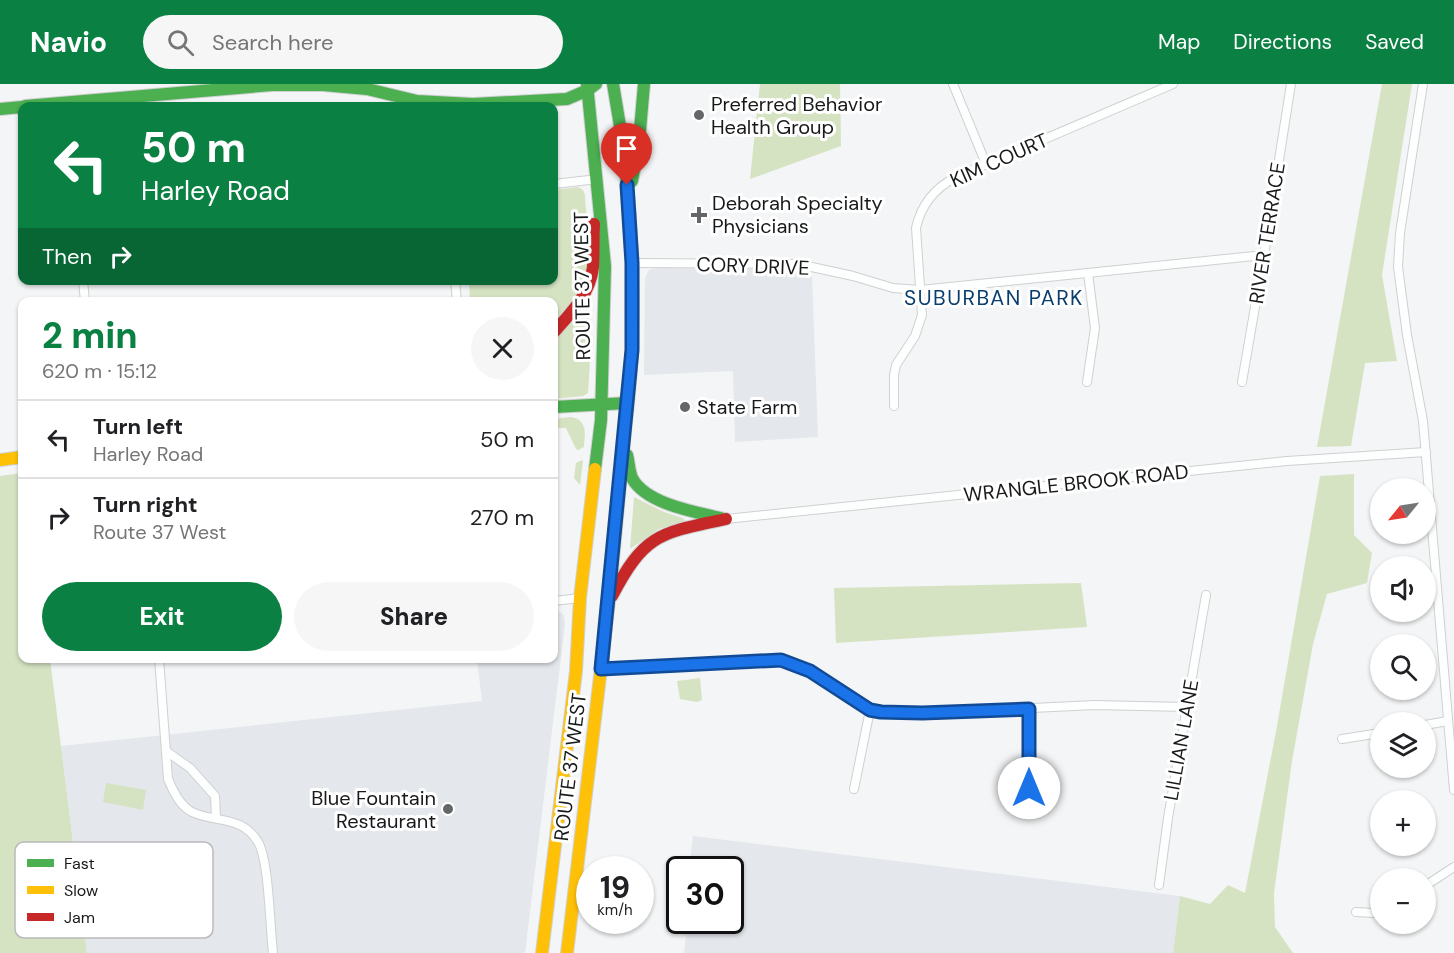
<!DOCTYPE html>
<html lang="en">
<head>
<meta charset="utf-8">
<style>
	body { margin:0; font-family:"DM Sans",sans-serif; background:#f6f6f6; color:#202124; height:100vh; display:flex; flex-direction:column; font-size:22px; white-space:nowrap }
	* { box-sizing:border-box; margin:0 }
	p { font-size:20px; color:#757577 }
	.icon { flex:none; width:33px; height:33px; fill:none; stroke:currentColor; stroke-width:2; stroke-linecap:round; stroke-linejoin:round }
	.map { position:relative; flex:1; overflow:hidden }
	.drawer { position:absolute; left:18px; top:213px; width:540px; height:366px; display:flex; flex-direction:column; background:#fff; border-radius:12px; box-shadow:0 2px 4px #0004 }
	.drawer>* { flex:none }
	.hud { position:absolute; left:18px; top:18px; width:540px; height:183px; border-radius:12px; box-shadow:0 2px 4px #0004; background:#0b8043; color:#fff; overflow:hidden }
	.needle { width:39px; rotate:240deg }
	.fabs { position:absolute; left:1370px; top:394px; display:grid; gap:12px }
	.fabs a { display:grid; place-items:center; width:66px; height:66px; border-radius:50%; background:#fff; box-shadow:0 2px 4px #0004; font-size:30px }
	.speed { position:absolute; left:576px; top:772px; display:flex; gap:12px; font-size:30px; font-weight:700; text-align:center }
	.speed>* { display:grid; place-content:center; width:78px; height:78px; border-radius:50%; background:#fff; box-shadow:0 2px 4px #0004; line-height:1 }
	.speed small { font-size:15px; font-weight:400 }
	.speed .limit { border:3px solid #111; border-radius:9px; background:#fff; color:#111 }
	.pin { position:absolute; display:grid; place-items:center; width:51px; height:51px; color:#fff; margin:-62px -26px; border-radius:50% 50% 50% 0; rotate:-45deg; box-shadow:0 0 6px #0007 }
	.pin .icon { rotate:45deg }
	.me { position:absolute; width:66px; margin:-33px; rotate:0deg; stroke-linejoin:round; filter:drop-shadow(0 0 4px #0008) }
	.turn { display:flex; align-items:center; gap:21px; height:126px; padding:0 24px; font-size:27px }
	.turn .icon { width:78px; height:78px; stroke-width:2.5 }
	.turn b { display:block; font-size:42px; line-height:51px }
	.then { display:flex; align-items:center; height:57px; padding:0 24px; background:#0003; gap:12px; font-size:22px }
	.round { display:grid; place-items:center; flex:none; width:63px; height:63px; border-radius:32px; background:#f6f6f6 }
	.overview { display:flex; align-items:center; justify-content:space-between; height:102px; padding:0 24px }
	h1 { font-size:36px; font-weight:800; line-height:45px; color:#0b8043 }
	.button { display:flex; gap:12px; margin-top:auto; padding:12px 24px }
	.button a { flex:1; height:69px; border-radius:36px; background:#0b8043; color:#fff; font-size:24px; font-weight:800; line-height:69px; text-align:center }
	.button a+a { background:#f6f6f6; color:#202124 }
	ul { padding:0; list-style:none }
	li { display:flex; align-items:center; gap:18px; height:78px; padding:0 24px; border-top:2px solid #e0e0e0 }
	li div { flex:1 }
	li b { display:block; font-size:22px }
	li em { font-style:normal }
	header { display:flex; align-items:center; gap:36px; box-sizing:border-box; height:84px; padding:0 30px; background:#0b8043; color:#fff }
	header strong { font-size:28px }
	nav { display:flex; gap:33px; margin-inline-start:auto; font-size:21px }
	.search { width:420px; height:54px; background:#f6f6f6; display:flex; align-items:center; gap:15px; box-sizing:border-box; padding:0 21px; border-radius:33px; color:#757577; font-size:22px }
	.map>svg:first-child { display:block }
	.built { fill:#e4e7ec }
	.green { fill:#d5e3c3 }
	.lines { fill:none; stroke-linecap:round; stroke-linejoin:round }
	.street-casing { stroke:#cfd0d1; stroke-width:10 }
	.fast-casing { stroke:#cfd0d1; stroke-width:14 }
	.slow-casing { stroke:#cfd0d1; stroke-width:14 }
	.jam-casing { stroke:#cfd0d1; stroke-width:14 }
	.street { stroke:#fdfefe; stroke-width:8 }
	.fast { stroke:#4caf50; stroke-width:12 }
	.slow { stroke:#ffc107; stroke-width:12 }
	.jam { stroke:#c62828; stroke-width:12 }
	.route-casing { stroke:#114b97; stroke-width:15 }
	.route { stroke:#1a73e8; stroke-width:10 }
	.poi-dot { fill:#656667; stroke:#fff; stroke-width:2 }
	.labels { text-anchor:middle; dominant-baseline:central; stroke-width:6; stroke-linejoin:round; paint-order:stroke }
	.poi-label { font-size:20px; fill:#18191a; stroke:#fff; text-anchor:start }
	.street-label { font-size:20px; fill:#18191a; stroke:#fff }
	.neighbourhood-label { font-size:21px; letter-spacing:1.5px; fill:#093d6e; stroke:#fff }
	.key { fill:#fff; stroke:#bababa; stroke-width:1.5 }
	.key-label { font-size:16px; fill:#18191a }
</style>
</head>
<body>
<header>
<strong>Navio</strong>
<div class="search"><svg class="icon" aria-label="search" viewBox="0 0 24 24"><circle cx="10" cy="10" r="6"/><path d="M15 15l6 6"/></svg>Search here</div>
<nav><a>Map</a><a>Directions</a><a>Saved</a></nav>
</header>
<div class="map">
<svg width="1454" height="869" viewBox="0 0 1454 869">
	<rect width="100%" height="100%" fill="#f4f5f6"/>
	<g class="built">
		<path d="M 655,184 L 794,185 L 812,192 L 818,353 L 735,358 L 733,287 L 644,291 L 645,194 L 649,186 Z"/>
		<path d="M 554,524 L 564,531 L 565,540 L 525,869 L 87,869 L 61,662 L 482,617 L 477,575 L 554,574 Z"/>
		<path d="M 693,752 L 1180,812 L 1173,869 L 684,869 L 686,851 L 666,848 L 670,799 L 679,801 L 680,837 L 730,837 L 730,786 L 689,786 Z"/>
	</g>
	<g class="green">
		<path d="M 760,0 L 840,0 L 841,62 L 750,95 Z"/>
		<path d="M 1382,0 L 1412,0 L 1382,191 L 1397,277 L 1365,279 L 1351,362 L 1317,363 Z"/>
		<path d="M 578,103 L 583,106 L 585,111 C 586,135 592,170 586,192 C 580,211 566,225 554,238 L 554,218 L 470,217 L 469,197 L 554,196 L 554,106 Z"/>
		<path d="M 585,224 L 587,224 L 590,276 L 588,309 L 583,312 L 554,315 L 554,257 Z"/>
		<path d="M 571,333 C 588,336 585,350 584,363 L 578,366 L 576,365 L 566,344 L 554,344 L 554,335 Z"/>
		<path d="M 582,376 L 583,377 L 580,401 L 574,394 L 576,379 Z"/>
		<path d="M 22,389 L 22,574 L 50,575 L 87,869 L 0,869 L 0,392 Z"/>
		<path d="M 1354,390 L 1354,451 L 1372,469 L 1367,499 L 1327,510 L 1313,560 L 1292,677 L 1274,809 L 1275,843 L 1293,869 L 1173,869 L 1180,812 L 1210,820 L 1228,801 L 1245,809 L 1277,642 L 1320,392 Z"/>
		<path d="M 634,413 L 664,428 L 683,434 L 685,437 L 659,445 L 630,465 Z"/>
		<path d="M 1081,499 L 1087,543 L 836,559 L 834,504 Z"/>
		<path d="M 700,594 L 702,616 L 697,618 L 680,615 L 677,597 Z"/>
		<path d="M 106,699 L 146,706 L 143,726 L 103,718 Z"/>
	</g>
	<g class="lines">
		<defs>
			<g id="street">
				<path d="M 953,0 L 986,80"/>
				<path d="M 1423,0 L 1400,149 L 1398,183 L 1407,251 L 1423,337 L 1454,706"/>
				<path d="M 554,100 L 598,95"/>
				<path d="M 632,179 L 798,180 L 853,192 L 893,204 L 920,206 L 1264,171"/>
				<path d="M 83,196 L 85,218"/>
				<path d="M 455,196 L 457,218"/>
				<path d="M 1087,298 L 1095,244 L 1088,189"/>
				<path d="M 1242,298 L 1264,171 L 1291,0"/>
				<path d="M 894,322 L 894,291 L 896,281 L 915,252 L 922,231 L 916,144 C 921,121 935,104 956,93 L 1173,0"/>
				<path d="M 726,435 L 1287,377 L 1426,368"/>
				<path d="M 554,517 L 580,514"/>
				<path d="M 159,574 L 168,695 C 173,707 180,722 192,728 C 215,739 242,731 258,758 C 269,776 270,844 273,869"/>
				<path d="M 601,585 L 781,576 L 810,587 L 870,626 L 881,628 L 922,629 L 1095,621 L 1186,623"/>
				<path d="M 1029,625 L 1029,704"/>
				<path d="M 1425,641 L 1448,637"/>
				<path d="M 1342,655 L 1380,649"/>
				<path d="M 166,667 L 190,684 L 215,712 L 216,734"/>
				<path d="M 854,705 L 870,626"/>
				<path d="M 1159,801 L 1168,734 L 1206,511"/>
				<path d="M 1425,802 L 1454,783"/>
				<path d="M 1356,828 L 1373,829 L 1380,828"/>
			</g>
			<g id="fast">
				<path d="M 587,0 L 605,182 L 601,336 L 595,385"/>
				<path d="M 613,0 C 629,86 635,176 632,264 C 631,299 626,334 623,369"/>
				<path d="M 25,22 L 272,1 L 323,1 L 367,5 L 417,17 L 473,20 L 567,15 L 588,6 L 596,0"/>
				<path d="M 0,25 L 22,23"/>
				<path d="M 632,97 L 639,58 L 644,0"/>
				<path d="M 554,323 L 627,319"/>
				<path d="M 627,371 C 629,378 629,387 632,394 C 646,420 695,428 721,434"/>
			</g>
			<g id="slow">
				<path d="M 0,376 L 22,373"/>
				<path d="M 542,869 L 576,587 L 580,514 L 595,385"/>
				<path d="M 567,869 L 609,517 L 623,369"/>
			</g>
			<g id="jam">
				<path d="M 554,248 C 571,229 590,210 593,183 C 594,169 593,154 594,140"/>
				<path d="M 612,512 C 645,449 660,449 726,435"/>
			</g>
		</defs>
		<use href="#street" class="street-casing"/>
		<use href="#fast" class="fast-casing"/>
		<use href="#slow" class="slow-casing"/>
		<use href="#jam" class="jam-casing"/>
		<use href="#street" class="street"/>
		<use href="#fast" class="fast"/>
		<use href="#slow" class="slow"/>
		<use href="#jam" class="jam"/>
	</g>
	<g class="lines">
		<defs>
			<path id="route" d="M 627,101 L 632,179 L 632,266 L 601,585 L 781,576 L 810,587 L 870,626 L 881,628 L 922,629 L 1029,625 L 1029,704"/>
		</defs>
		<use href="#route" class="route-casing"/>
		<use href="#route" class="route"/>
	</g>
	<g class="poi-dot">
		<circle cx="699" cy="31" r="6"/>
		<path d="M696 122h6v6h6v6h-6v6h-6v-6h-6v-6h6z"/>
		<circle cx="685" cy="323" r="6"/>
		<circle cx="448" cy="725" r="6"/>
	</g>
	<g class="labels">
		<g class="poi-label">
			<text x="711" y="20">Preferred Behavior<tspan x="711" dy="23">Health Group</tspan></text>
			<text x="712" y="119">Deborah Specialty<tspan x="712" dy="23">Physicians</tspan></text>
			<text x="697" y="323">State Farm</text>
			<text x="436" y="714" text-anchor="end">Blue Fountain<tspan x="436" dy="23">Restaurant</tspan></text>
		</g>
		<g class="street-label">
			<text transform="translate(999 76) rotate(-24)">KIM COURT</text>
			<text transform="translate(1267 149) rotate(-81)">RIVER TERRACE</text>
			<text transform="translate(753 182) rotate(2)">CORY DRIVE</text>
			<text transform="translate(582 202) rotate(-91)">ROUTE 37 WEST</text>
			<text transform="translate(1076 399) rotate(-6)">WRANGLE BROOK ROAD</text>
			<text transform="translate(1181 656) rotate(-80)">LILLIAN LANE</text>
			<text transform="translate(570 683) rotate(-83)">ROUTE 37 WEST</text>
		</g>
		<g class="neighbourhood-label">
			<text x="994" y="214">SUBURBAN PARK</text>
		</g>
	</g>
	<rect x="15" y="758" width="198" height="96" rx="9" class="key"/>
	<rect x="27" y="775" width="27" height="8" fill="#4caf50"/>
	<rect x="27" y="802" width="27" height="8" fill="#ffc107"/>
	<rect x="27" y="829" width="27" height="8" fill="#c62828"/>
	<g class="key-label">
		<text x="64" y="785">Fast</text>
		<text x="64" y="812">Slow</text>
		<text x="64" y="839">Jam</text>
	</g>
</svg>
<div class="fabs">
<a><svg class="needle" viewBox="-14 -14 28 28"><path d="M0-13l5 13h-10z" fill="#e53935"/><path d="M0 13l5-13h-10z" fill="#757577"/></svg></a>
<a><svg class="icon" aria-label="sound" viewBox="0 0 24 24"><path d="M4 9h4l5-4v14l-5-4H4zM17 9q2 3 0 6"/></svg></a>
<a><svg class="icon" aria-label="search" viewBox="0 0 24 24"><circle cx="10" cy="10" r="6"/><path d="M15 15l6 6"/></svg></a>
<a><svg class="icon" aria-label="layers" viewBox="0 0 24 24"><path d="M12 4l9 5-9 5-9-5zM3 14l9 5 9-5"/></svg></a>
<a>+</a>
<a>−</a>
</div>
<div class="speed"><div>19<small>km/h</small></div><div class="limit">30</div></div>
<div class="pin" style="left:627px;top:101px;background:#d93025"><svg class="icon" aria-label="arrive" viewBox="0 0 24 24"><path d="M6 21V4h12l-3 4 3 4H6"/></svg></div>
<svg class="me" style="left:1029px;top:704px" viewBox="-20 -20 40 40"><circle r="19" fill="#fff"/><path d="M0-13L10 11 0 6-10 11z" fill="#1a73e8"/></svg>
<div class="hud">
<div class="turn"><svg class="icon" aria-label="left" viewBox="0 0 24 24"><path d="M17 20v-9H6M10 6l-5 5 5 5"/></svg><div><b>50 m</b>Harley Road</div></div>
<div class="then">Then<svg class="icon" aria-label="right" viewBox="0 0 24 24"><path d="M7 20v-9h11M14 6l5 5-5 5"/></svg></div>
</div>
<section class="drawer">
<div class="overview"><div><h1>2 min</h1><p>620 m · 15:12</p></div><a class="round"><svg class="icon" aria-label="close" viewBox="0 0 24 24"><path d="M6 6l12 12M18 6L6 18"/></svg></a></div>
<ul>
<li><svg class="icon" aria-label="left" viewBox="0 0 24 24"><path d="M17 20v-9H6M10 6l-5 5 5 5"/></svg><div><b>Turn left</b><p>Harley Road</p></div><em>50 m</em></li>
<li><svg class="icon" aria-label="right" viewBox="0 0 24 24"><path d="M7 20v-9h11M14 6l5 5-5 5"/></svg><div><b>Turn right</b><p>Route 37 West</p></div><em>270 m</em></li>
</ul>
<div class="button"><a>Exit</a><a>Share</a></div>
</section>
</div>
</body>
</html>
